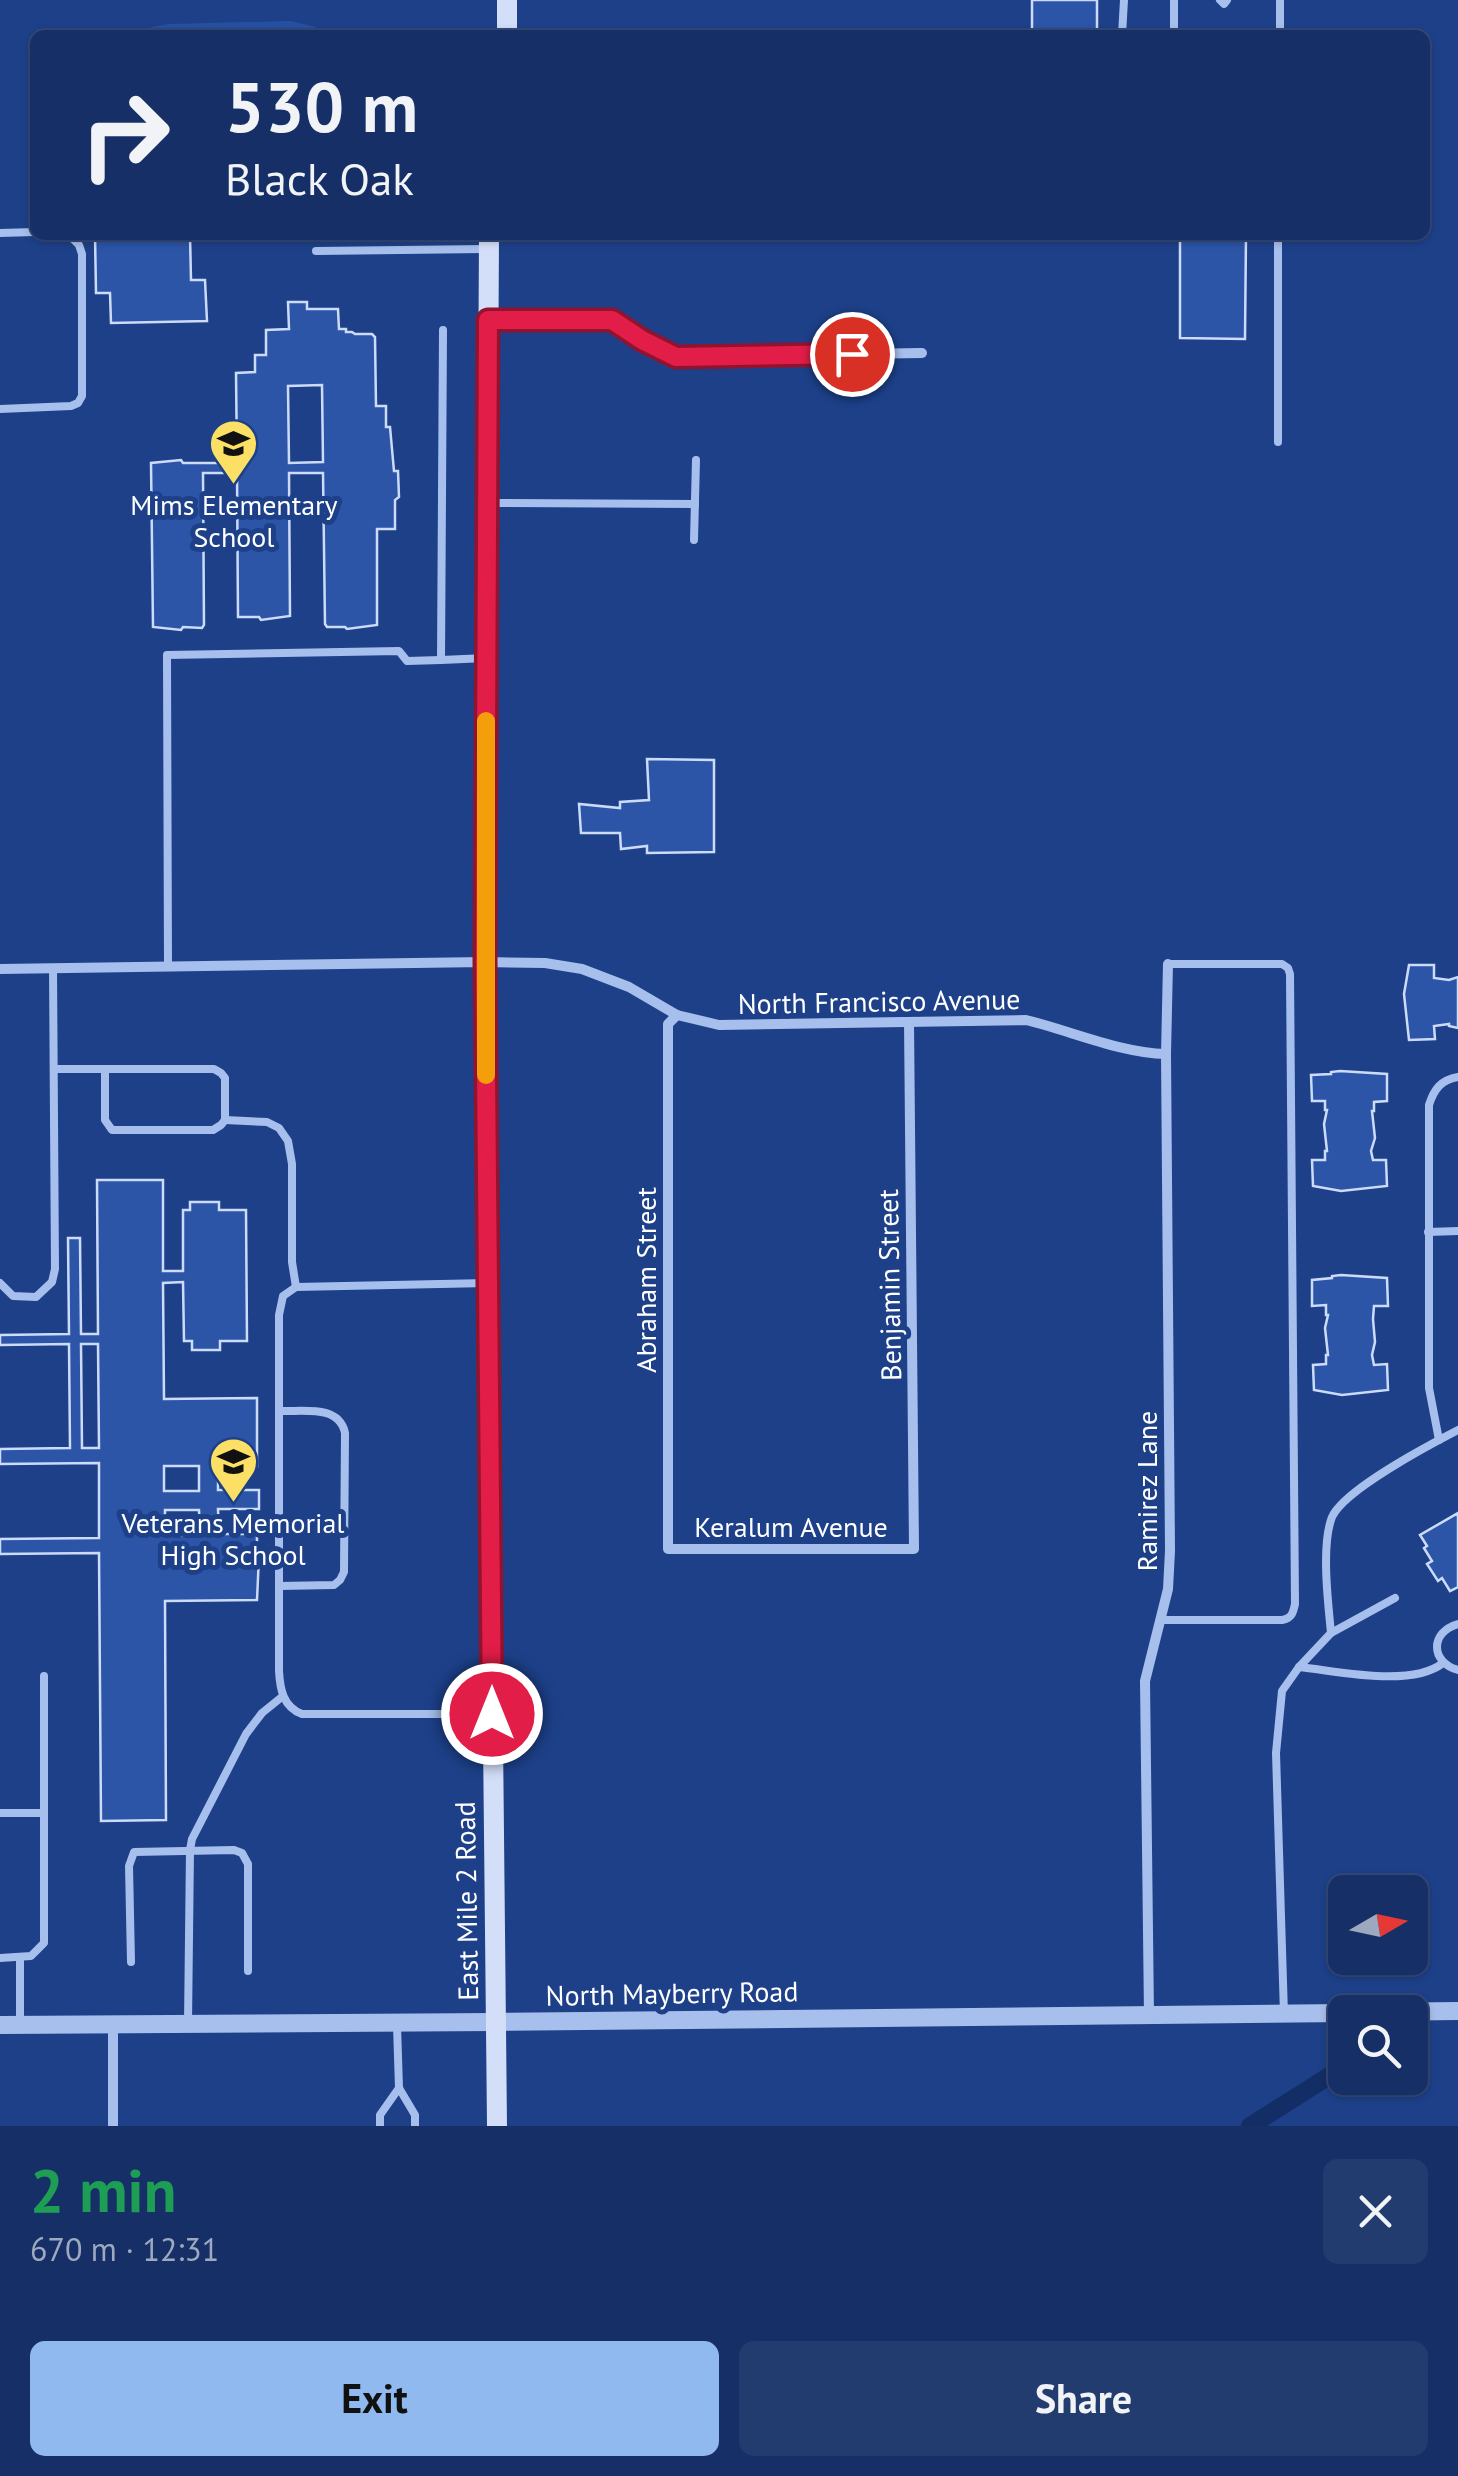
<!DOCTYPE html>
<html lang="en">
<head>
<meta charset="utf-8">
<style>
	body { margin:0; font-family:"PT Sans",sans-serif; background:#233c70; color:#f1f3f6; height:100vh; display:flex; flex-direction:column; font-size:38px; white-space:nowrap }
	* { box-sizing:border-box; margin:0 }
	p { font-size:32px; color:#9ea9c0 }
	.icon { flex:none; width:55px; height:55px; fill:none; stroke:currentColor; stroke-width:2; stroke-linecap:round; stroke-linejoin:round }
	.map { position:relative; height:2126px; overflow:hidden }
	.drawer { display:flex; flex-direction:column; background:#163067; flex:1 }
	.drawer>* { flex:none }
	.hud { position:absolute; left:30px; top:30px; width:1400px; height:210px; border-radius:15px; box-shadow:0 2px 8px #0004,0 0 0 2px #354b7b; background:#163067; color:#f1f3f6; overflow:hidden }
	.needle { width:65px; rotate:81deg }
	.controls { position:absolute; left:1328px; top:1875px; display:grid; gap:20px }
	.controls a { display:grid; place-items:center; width:100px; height:100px; border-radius:15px; background:#163067; box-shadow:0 2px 8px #0004,0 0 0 2px #354b7b; font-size:50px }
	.pin { position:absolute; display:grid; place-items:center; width:85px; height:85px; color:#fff; margin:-42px; border:5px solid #fff; border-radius:50%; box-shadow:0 2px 10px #0007 }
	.me { position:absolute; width:110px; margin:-55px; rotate:0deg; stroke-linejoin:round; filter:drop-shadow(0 0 8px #0008) }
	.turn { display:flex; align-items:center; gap:35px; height:210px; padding:0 30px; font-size:45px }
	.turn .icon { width:130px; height:130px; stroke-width:2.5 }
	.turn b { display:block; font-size:70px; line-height:85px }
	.round { display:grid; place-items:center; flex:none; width:105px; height:105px; border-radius:15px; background:#233c70 }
	.head { display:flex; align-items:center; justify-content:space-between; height:170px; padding:0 30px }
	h1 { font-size:60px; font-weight:700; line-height:75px; color:#1e9e55 }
	.cta { display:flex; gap:20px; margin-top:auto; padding:20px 30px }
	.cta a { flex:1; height:115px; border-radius:15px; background:#90b9f0; color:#111; font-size:40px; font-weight:700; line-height:115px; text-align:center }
	.cta a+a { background:#233c70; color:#f1f3f6 }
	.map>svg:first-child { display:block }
	.green { fill:#2650a2 }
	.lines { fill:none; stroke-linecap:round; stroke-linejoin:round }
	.canal { stroke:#132e67; stroke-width:18 }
	.building { fill:#2c55a7; stroke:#ccdbf9; stroke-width:2.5; fill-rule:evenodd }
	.service { stroke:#a7bfec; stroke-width:8 }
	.minor { stroke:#a7bfec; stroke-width:10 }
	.tertiary { stroke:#a7bfec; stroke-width:18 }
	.secondary { stroke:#d3dff9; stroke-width:20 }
	.route-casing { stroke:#92132f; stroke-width:25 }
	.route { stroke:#e11d48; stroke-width:18 }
	.slow { stroke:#f59e0b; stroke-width:18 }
	.labels { text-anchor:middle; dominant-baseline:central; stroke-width:10; stroke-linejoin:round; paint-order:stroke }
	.poi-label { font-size:28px; fill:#fff; stroke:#1d4089 }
	.street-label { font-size:28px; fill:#fff; stroke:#1d4089 }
</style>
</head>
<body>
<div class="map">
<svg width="1458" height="2126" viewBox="0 0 1458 2126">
	<rect width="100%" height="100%" fill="#1d4089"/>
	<path class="green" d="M 290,21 L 313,26 L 332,35 L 136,35 L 152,27 L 168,24 Z"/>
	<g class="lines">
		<path class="canal" d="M 1250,2126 L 1345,2066"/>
	</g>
	<g class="building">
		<rect x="1032" y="0" width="65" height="35"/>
		<path d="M 95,235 L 190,235 L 191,280 L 205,280 L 207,321 L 111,323 L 110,293 L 96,293 Z"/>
		<path d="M 1180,235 L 1246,235 L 1245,339 L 1180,338 Z"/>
		<path d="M 288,302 L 307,302 L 307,309 L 338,309 L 339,329 L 346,329 L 346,332 L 352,332 L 355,334 L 372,334 L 375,337 L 376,406 L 386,406 L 386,427 L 390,427 L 394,471 L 398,471 L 399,497 L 395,500 L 395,529 L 377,529 L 377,625 L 347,629 L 345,627 L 327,627 L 325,624 L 323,473 L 289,473 L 290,616 L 261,620 L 259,617 L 238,617 L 237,473 L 203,473 L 204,625 L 202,628 L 183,627 L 181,630 L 153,627 L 151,463 L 181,460 L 183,463 L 237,463 L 236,373 L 255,372 L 255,355 L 266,355 L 266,330 L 289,329 ZM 322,385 L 323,462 L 289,463 L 288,386 Z"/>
		<path d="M 647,759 L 714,760 L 714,852 L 647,853 L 647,846 L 621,849 L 620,833 L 581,833 L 579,804 L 620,808 L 620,802 L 649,800 Z"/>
		<path d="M 1409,965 L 1434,965 L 1434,978 L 1449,980 L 1458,977 L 1458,1028 L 1449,1026 L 1449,1024 L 1434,1026 L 1435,1039 L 1409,1040 L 1404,994 Z"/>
		<path d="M 1340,1071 L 1387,1074 L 1387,1101 L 1374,1102 L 1374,1111 L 1372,1111 L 1375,1138 L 1371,1151 L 1373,1160 L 1386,1160 L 1387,1186 L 1341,1191 L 1313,1186 L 1312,1160 L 1325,1160 L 1325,1151 L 1327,1151 L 1324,1124 L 1327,1110 L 1325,1110 L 1325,1101 L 1312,1101 L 1311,1075 L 1331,1074 L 1331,1072 Z"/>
		<path d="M 97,1180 L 163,1180 L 163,1271 L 183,1271 L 183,1210 L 190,1210 L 190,1202 L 219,1202 L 219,1210 L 246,1210 L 247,1341 L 220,1341 L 220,1350 L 192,1350 L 192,1341 L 184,1341 L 183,1282 L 163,1283 L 164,1399 L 257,1398 L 257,1466 L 218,1466 L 218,1490 L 259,1490 L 259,1509 L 218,1509 L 219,1534 L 257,1534 L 257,1556 L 259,1556 L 257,1600 L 165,1601 L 166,1820 L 101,1821 L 99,1553 L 0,1554 L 0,1539 L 99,1538 L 99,1463 L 0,1464 L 0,1449 L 70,1448 L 69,1344 L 0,1345 L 0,1335 L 69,1334 L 68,1238 L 80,1238 L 81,1334 L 98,1334 ZM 81,1344 L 98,1344 L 99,1448 L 82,1448 ZM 164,1466 L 199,1466 L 199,1491 L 164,1491 ZM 165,1510 L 199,1510 L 200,1535 L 165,1535 Z"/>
		<path d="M 1341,1275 L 1387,1278 L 1388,1306 L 1374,1306 L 1373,1319 L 1375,1342 L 1372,1355 L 1374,1365 L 1387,1364 L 1388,1390 L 1342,1395 L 1314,1390 L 1313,1365 L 1326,1364 L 1326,1355 L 1328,1355 L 1325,1328 L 1328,1315 L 1326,1315 L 1326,1305 L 1312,1306 L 1312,1280 L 1332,1278 L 1332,1276 Z"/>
		<path d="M 1458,1513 L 1458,1587 L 1450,1591 L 1442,1578 L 1438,1581 L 1427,1564 L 1432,1561 L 1424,1548 L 1427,1546 L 1420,1535 Z"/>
	</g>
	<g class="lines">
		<g class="service">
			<path d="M 1220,0 L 1224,4 L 1227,0"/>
			<path d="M 1122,35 L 1124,0"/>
			<path d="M 1174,35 L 1174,0"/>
			<path d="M 1280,35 L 1280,0"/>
			<path d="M 0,233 L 35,232"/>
			<path d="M 316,251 L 485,249"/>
			<path d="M 443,330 L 441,660 L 487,658"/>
			<path d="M 0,409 L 71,406 L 78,403 L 82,396 L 82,254 L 79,245 L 69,235"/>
			<path d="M 1278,442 L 1278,235"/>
			<path d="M 490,503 L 695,504"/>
			<path d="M 694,540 L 696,460"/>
			<path d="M 168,967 L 167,655 L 399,651 L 407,661 L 441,660"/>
			<path d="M 54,1069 L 214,1069 L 221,1073 L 225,1078 L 225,1120 L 221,1125 L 213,1130 L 112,1130 L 105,1120 L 105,1069"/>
			<path d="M 225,1120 L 267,1122 L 279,1128 L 288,1141 L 292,1164 L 292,1262 L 296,1287"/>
			<path d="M 1428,1232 L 1458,1231"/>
			<path d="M 0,1283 L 13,1296 L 36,1297 L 52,1282 L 55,1269 L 53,968"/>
			<path d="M 488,1283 L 296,1287 L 283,1296 L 279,1315 L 279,1671 C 280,1689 283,1707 302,1714 L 490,1714"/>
			<path d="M 1439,1440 L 1429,1388 L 1429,1105 C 1434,1089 1441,1080 1458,1077"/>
			<path d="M 279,1586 L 334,1585 L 340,1580 L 344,1572 L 345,1433 C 339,1404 302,1412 279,1411"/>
			<path d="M 1161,1620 L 1282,1620 C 1292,1618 1293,1613 1295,1604 L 1290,974 L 1288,968 L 1282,964 L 1168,964"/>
			<path d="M 1458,1624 C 1430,1632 1430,1662 1458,1670"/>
			<path d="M 1331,1633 L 1395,1598"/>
			<path d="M 1299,1667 C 1338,1671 1411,1688 1443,1663"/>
			<path d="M 0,1813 L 44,1813"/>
			<path d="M 0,1958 L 31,1956 L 44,1943 L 44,1676"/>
			<path d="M 20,1958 L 20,2025"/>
			<path d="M 131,1962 L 129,1866 L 134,1852 L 234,1850 L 242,1853 L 248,1864 L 248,1971"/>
			<path d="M 1284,2014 L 1276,1753 L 1282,1691 L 1299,1667 L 1331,1633 C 1328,1602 1321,1545 1332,1517 C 1344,1490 1429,1445 1458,1430"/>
			<path d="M 188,2023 L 190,1850 L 192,1839 L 246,1734 L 262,1713 L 283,1696"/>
			<path d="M 397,2025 L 399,2088 L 415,2115 L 415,2126"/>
			<path d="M 380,2126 L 380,2115 L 399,2088"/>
		</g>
		<g class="minor">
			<path d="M 489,320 L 612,320 L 642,340 L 676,357 L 922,353"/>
			<path d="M 0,969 L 485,962 L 545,963 L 582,969 L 629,987 L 677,1015 L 719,1025 L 1026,1020 C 1071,1031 1121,1053 1166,1054"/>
			<path d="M 677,1015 L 668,1024 L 668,1549 L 914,1549 L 909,1022"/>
			<path d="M 1149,2015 L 1145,1681 L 1168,1589 L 1170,1551 L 1166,1054 L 1168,964"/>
			<path d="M 113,2024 L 113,2126"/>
		</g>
		<g class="tertiary">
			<path d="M 1370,2012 L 1458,2011"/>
			<path d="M 0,2025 L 495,2022 L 1345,2013"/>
		</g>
		<g class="secondary">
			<path d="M 507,0 L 507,35"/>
			<path d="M 489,235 L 485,962 L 497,2126"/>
		</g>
	</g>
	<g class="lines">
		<defs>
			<path id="route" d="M 492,1714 L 485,962 L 488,320 L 612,320 L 642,340 L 676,357 L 852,354"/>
		</defs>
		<use href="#route" class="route-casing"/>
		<use href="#route" class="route"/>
		<path class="slow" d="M 486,1075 L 486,721"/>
	</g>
	<defs>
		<symbol id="school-pin" viewBox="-11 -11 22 30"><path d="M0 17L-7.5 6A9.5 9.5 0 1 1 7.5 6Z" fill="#fce065" stroke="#1d4089"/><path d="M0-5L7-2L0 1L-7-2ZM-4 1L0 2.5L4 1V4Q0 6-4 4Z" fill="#111"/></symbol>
	</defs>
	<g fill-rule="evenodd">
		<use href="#school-pin" x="206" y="416" width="55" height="75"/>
		<use href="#school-pin" x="206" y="1434" width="55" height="75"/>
	</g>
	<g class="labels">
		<g class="poi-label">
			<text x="234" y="504">Mims Elementary<tspan x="234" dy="32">School</tspan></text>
			<text x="233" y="1522">Veterans Memorial<tspan x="233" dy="32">High School</tspan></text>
		</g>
		<g class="street-label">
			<text transform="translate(879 1001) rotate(-1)">North Francisco Avenue</text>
			<text transform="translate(645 1280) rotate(-90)">Abraham Street</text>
			<text transform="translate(889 1285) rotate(-91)">Benjamin Street</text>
			<text transform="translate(1146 1491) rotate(-90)">Ramirez Lane</text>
			<text x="791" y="1526">Keralum Avenue</text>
			<text transform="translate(466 1901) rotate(-91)">East Mile 2 Road</text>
			<text transform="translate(672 1993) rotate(-1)">North Mayberry Road</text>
		</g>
	</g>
</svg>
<div class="controls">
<a><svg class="needle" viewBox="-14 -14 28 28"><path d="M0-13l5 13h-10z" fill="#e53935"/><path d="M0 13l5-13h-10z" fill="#9ea9c0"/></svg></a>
<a><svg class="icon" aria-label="search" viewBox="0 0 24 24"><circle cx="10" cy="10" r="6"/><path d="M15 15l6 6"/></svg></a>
</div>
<div class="pin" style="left:852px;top:354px;background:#d93025"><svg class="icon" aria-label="arrive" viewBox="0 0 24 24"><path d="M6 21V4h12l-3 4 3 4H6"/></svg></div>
<svg class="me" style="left:492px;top:1714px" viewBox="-20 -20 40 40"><circle r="17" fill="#e11d48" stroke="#fff" stroke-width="3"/><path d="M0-11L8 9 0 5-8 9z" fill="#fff"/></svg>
<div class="hud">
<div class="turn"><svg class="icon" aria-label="right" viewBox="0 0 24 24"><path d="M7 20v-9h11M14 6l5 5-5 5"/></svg><div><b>530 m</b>Black Oak</div></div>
</div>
</div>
<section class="drawer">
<div class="head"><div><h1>2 min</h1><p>670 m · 12:31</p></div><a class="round"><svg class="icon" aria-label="close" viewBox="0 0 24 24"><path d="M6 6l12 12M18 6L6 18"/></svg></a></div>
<div class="cta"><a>Exit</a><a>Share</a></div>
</section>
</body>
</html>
